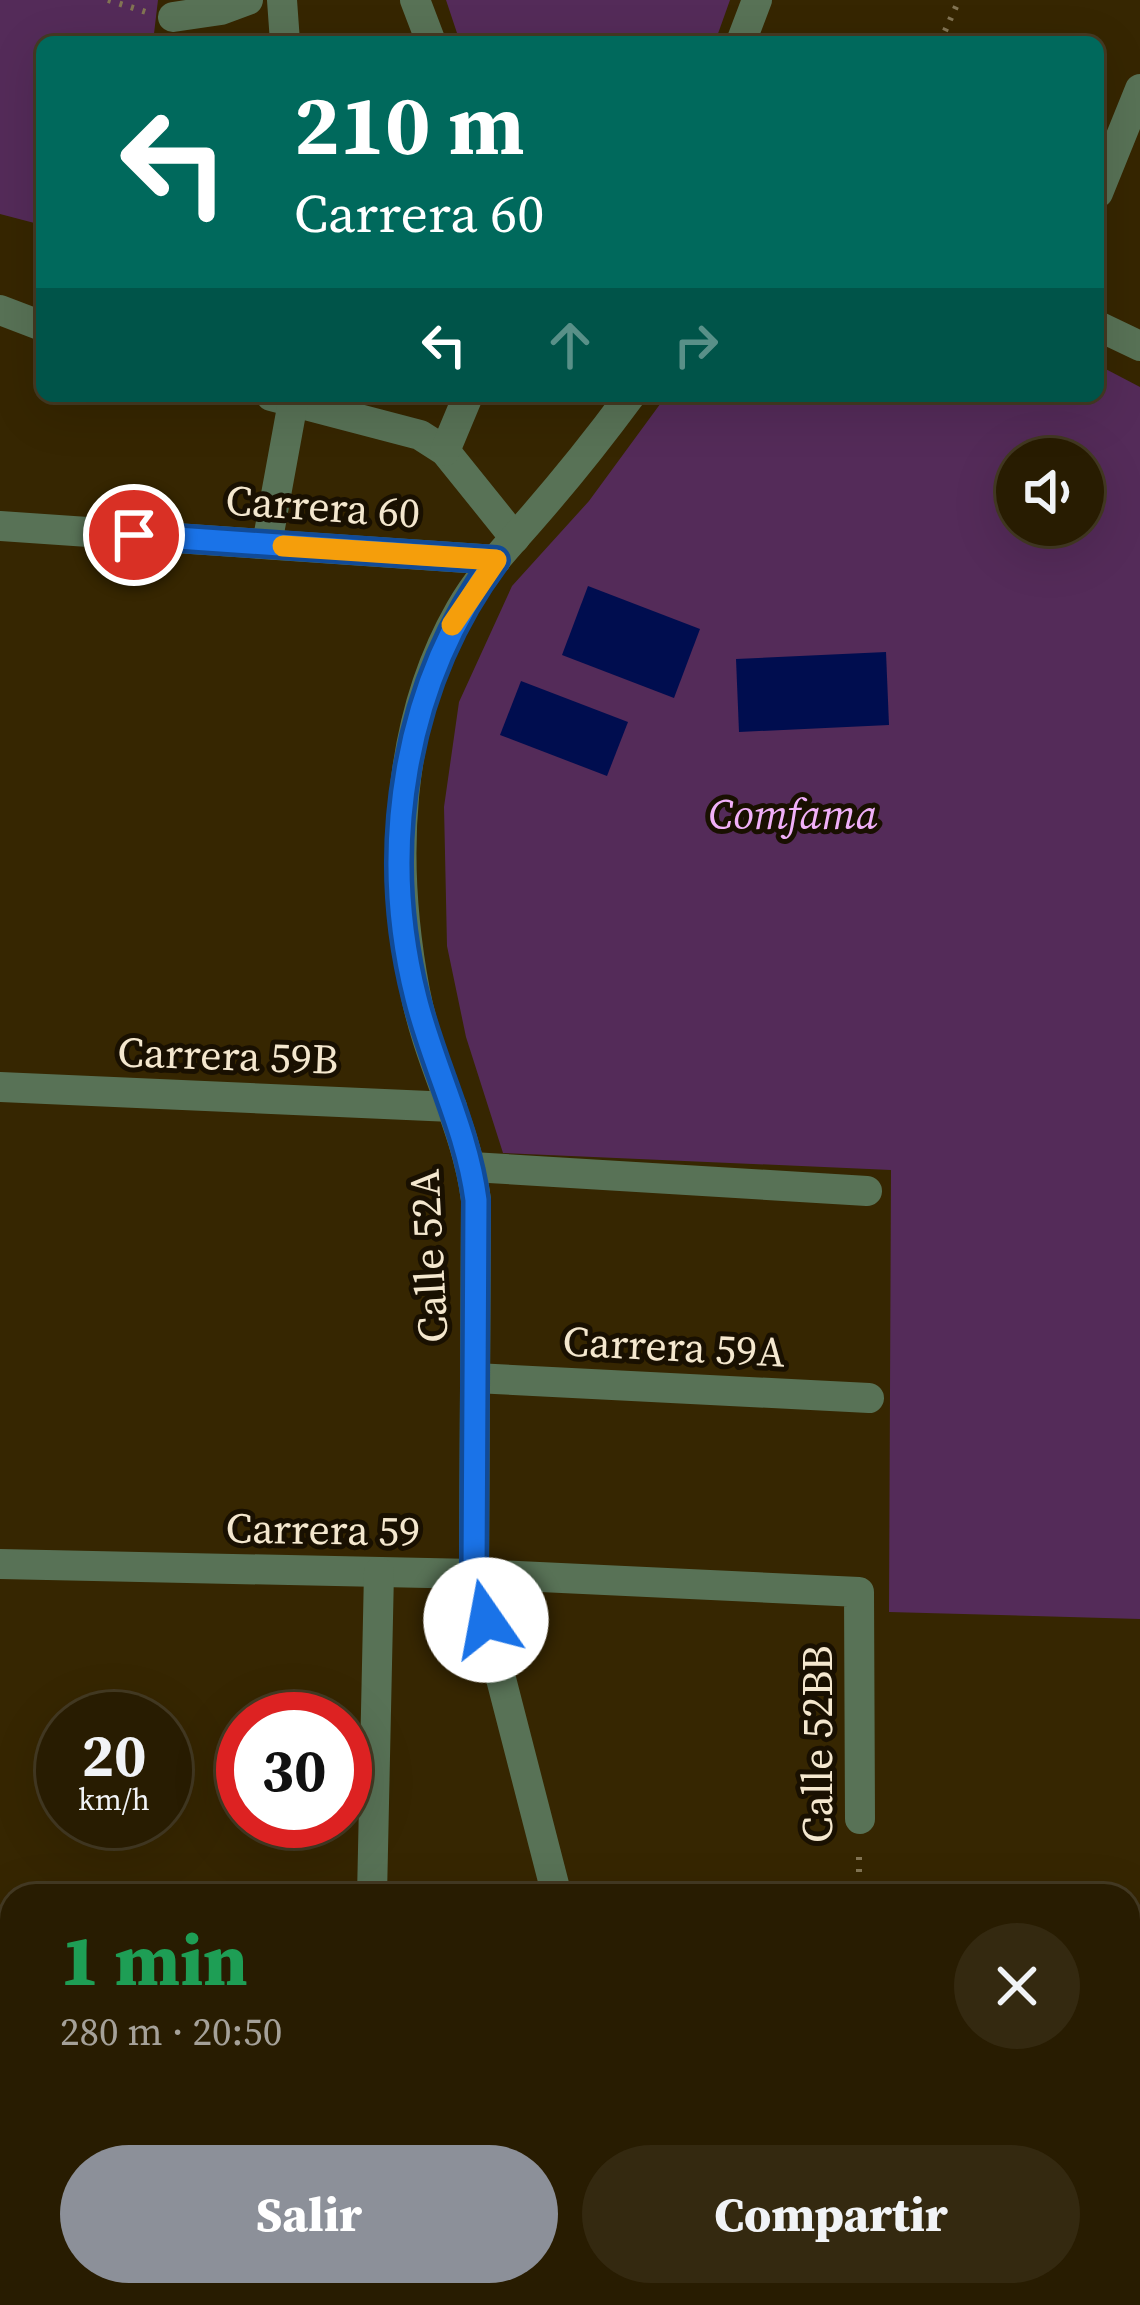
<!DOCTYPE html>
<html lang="es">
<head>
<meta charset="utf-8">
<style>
	body { margin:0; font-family:"Source Serif 4",serif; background:#342910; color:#f1f3f6; height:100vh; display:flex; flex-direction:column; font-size:45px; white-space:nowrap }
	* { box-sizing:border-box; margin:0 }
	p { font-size:39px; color:#a5a199 }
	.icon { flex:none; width:66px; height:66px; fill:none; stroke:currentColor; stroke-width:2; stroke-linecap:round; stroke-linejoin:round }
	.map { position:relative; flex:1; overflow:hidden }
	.drawer { position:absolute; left:0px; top:1884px; width:1140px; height:423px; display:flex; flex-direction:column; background:#281c01; border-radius:36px 36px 0 0; box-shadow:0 12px 48px #0002,0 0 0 3px #443a23 }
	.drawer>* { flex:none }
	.banner { position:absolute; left:36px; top:36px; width:1068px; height:366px; border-radius:18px; box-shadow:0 12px 48px #0002,0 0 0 3px #443a23; background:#00695c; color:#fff; overflow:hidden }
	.tools { position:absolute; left:996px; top:438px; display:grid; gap:24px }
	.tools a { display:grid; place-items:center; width:108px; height:108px; border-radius:50%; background:#281c01; box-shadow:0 12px 48px #0002,0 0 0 3px #443a23; font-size:60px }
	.speed { position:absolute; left:36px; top:1692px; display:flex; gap:24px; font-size:60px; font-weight:700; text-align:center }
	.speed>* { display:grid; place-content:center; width:156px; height:156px; border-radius:50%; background:#281c01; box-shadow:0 12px 48px #0002,0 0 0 3px #443a23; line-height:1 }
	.speed small { font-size:30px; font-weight:400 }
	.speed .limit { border:18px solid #d22; background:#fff; color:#111 }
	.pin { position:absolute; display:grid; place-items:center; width:102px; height:102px; color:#fff; margin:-51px; border:6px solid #fff; border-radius:50%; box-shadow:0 3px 12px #0007 }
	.me { position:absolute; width:132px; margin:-66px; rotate:348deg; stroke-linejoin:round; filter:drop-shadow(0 0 9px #0008) }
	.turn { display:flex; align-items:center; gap:42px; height:252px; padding:0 60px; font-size:54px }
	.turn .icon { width:156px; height:156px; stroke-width:2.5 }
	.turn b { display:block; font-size:84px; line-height:102px }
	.lanes { display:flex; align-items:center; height:114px; padding:0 60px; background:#0003; justify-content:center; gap:60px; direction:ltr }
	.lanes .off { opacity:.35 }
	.round { display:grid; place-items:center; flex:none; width:126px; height:126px; border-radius:63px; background:#342910 }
	.overview { display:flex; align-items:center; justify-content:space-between; height:204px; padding:0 60px }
	h1 { font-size:72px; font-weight:800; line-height:90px; color:#1e9e55 }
	.button { display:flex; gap:24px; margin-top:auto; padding:24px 60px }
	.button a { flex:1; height:138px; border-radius:72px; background:#8c9099; color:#fff; font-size:48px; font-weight:800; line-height:138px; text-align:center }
	.button a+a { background:#342910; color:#f1f3f6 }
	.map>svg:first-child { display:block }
	.green { fill:#542b59; fill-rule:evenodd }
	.water { fill:#000d4f }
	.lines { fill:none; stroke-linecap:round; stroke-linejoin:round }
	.path { stroke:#827453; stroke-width:6; stroke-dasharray:3 9; stroke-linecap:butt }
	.minor { stroke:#587256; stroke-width:30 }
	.route-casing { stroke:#114b97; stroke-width:30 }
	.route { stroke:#1a73e8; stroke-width:21 }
	.slow { stroke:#f59e0b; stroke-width:21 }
	.labels { text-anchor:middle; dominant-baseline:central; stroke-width:10; stroke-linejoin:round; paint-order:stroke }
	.street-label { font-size:42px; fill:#f4e7ce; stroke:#191001 }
	.park-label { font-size:42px; font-style:italic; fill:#f1b0f8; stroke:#191001 }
</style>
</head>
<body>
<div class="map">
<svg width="1140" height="2305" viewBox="0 0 1140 2305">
	<rect width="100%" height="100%" fill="#362601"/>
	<g class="green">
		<path d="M 0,0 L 158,0 L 153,42 L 42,42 L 42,225 L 0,214 Z"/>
		<path d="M 446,0 L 730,0 L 715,42 L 460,42 Z"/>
		<path d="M 1098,365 L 1140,387 L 1140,1619 L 889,1612 L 891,1170 L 503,1153 L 466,1037 L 447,946 L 444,807 L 459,702 L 512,586 L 589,501 L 666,396 L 1098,396 ZM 1017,459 L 1083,459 L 1083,525 L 1017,525 Z"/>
	</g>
	<g class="water">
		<path d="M 588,586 L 700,629 L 674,698 L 562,655 Z"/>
		<path d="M 886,652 L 889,725 L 739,732 L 736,659 Z"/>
		<path d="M 521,681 L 628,722 L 607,776 L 500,735 Z"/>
	</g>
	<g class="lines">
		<g class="path">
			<path d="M 108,0 L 146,12"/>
			<path d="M 940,42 L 959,0"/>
			<path d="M 859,1896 L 859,1852"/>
		</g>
		<g class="minor">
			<path d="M 282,0 L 285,42"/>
			<path d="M 415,0 L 431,42"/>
			<path d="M 173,17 L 221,10 L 248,0"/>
			<path d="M 741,42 L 757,0"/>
			<path d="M 1098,193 L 1140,89"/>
			<path d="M 0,310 L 42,326"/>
			<path d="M 1098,326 L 1140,346"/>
			<path d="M 271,396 L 420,435 L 445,451 L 515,538"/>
			<path d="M 445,451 L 468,396"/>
			<path d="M 0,526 L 496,560"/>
			<path d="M 267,544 L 293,402"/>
			<path d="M 0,1087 L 452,1107"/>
			<path d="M 472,1167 L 867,1191"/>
			<path d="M 475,1378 L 869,1398"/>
			<path d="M 0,1564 L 474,1574 L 859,1592 L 860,1819"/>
			<path d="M 372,1896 L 379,1572"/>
			<path d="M 557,1896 L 474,1574 L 476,1200 C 467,1127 428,1062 415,991 C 391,864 395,724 460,610 C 479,576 508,546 533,517 C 567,478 599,438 630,396"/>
			<path d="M 0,1930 L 12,1930"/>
			<path d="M 1128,2134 L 1140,2128"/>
			<path d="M 0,2229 L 12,2229"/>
			<path d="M 711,2295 L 714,2305"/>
			<path d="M 363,2305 L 363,2295"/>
			<path d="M 572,2305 L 574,2295"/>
			<path d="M 1046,2305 L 1046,2295"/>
		</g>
	</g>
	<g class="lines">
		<defs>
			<path id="route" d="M 134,535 L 496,560 C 404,683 378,848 416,998 C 433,1066 467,1130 476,1200 L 474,1574 L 486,1620"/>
		</defs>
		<use href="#route" class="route-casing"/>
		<use href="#route" class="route"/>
		<path class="slow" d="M 283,546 L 496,560 L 452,625"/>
	</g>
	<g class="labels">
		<g class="street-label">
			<text transform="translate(323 506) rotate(4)">Carrera 60</text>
			<text transform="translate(228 1055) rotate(2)">Carrera 59B</text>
			<text transform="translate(428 1256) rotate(-93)">Calle 52A</text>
			<text transform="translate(674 1346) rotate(3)">Carrera 59A</text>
			<text transform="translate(323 1529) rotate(1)">Carrera 59</text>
			<text transform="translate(817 1744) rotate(-90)">Calle 52BB</text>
		</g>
		<g class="park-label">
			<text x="793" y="814">Comfama</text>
		</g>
	</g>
</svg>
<div class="tools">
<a><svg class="icon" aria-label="sound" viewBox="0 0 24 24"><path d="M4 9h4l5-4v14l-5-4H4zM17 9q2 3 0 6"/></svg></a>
</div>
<div class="speed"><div>20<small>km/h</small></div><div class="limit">30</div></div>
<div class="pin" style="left:134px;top:535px;background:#d93025"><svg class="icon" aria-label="arrive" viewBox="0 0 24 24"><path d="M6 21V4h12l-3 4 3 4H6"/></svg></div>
<svg class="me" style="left:486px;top:1620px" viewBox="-20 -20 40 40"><circle r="19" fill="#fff"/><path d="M0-13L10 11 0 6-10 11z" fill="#1a73e8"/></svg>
<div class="banner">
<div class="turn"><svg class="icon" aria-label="left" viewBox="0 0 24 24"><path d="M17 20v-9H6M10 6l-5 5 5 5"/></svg><div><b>210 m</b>Carrera 60</div></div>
<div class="lanes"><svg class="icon" aria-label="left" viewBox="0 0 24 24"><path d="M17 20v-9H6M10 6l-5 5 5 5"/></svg><svg class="icon off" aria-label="ahead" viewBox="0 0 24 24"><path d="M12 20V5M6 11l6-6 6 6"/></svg><svg class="icon off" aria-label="right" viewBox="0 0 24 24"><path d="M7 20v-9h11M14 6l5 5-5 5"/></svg></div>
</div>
<section class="drawer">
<div class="overview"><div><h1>1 min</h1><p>280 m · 20:50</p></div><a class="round"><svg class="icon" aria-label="close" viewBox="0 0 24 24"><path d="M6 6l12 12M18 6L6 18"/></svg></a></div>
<div class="button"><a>Salir</a><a>Compartir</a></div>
</section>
</div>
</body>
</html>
